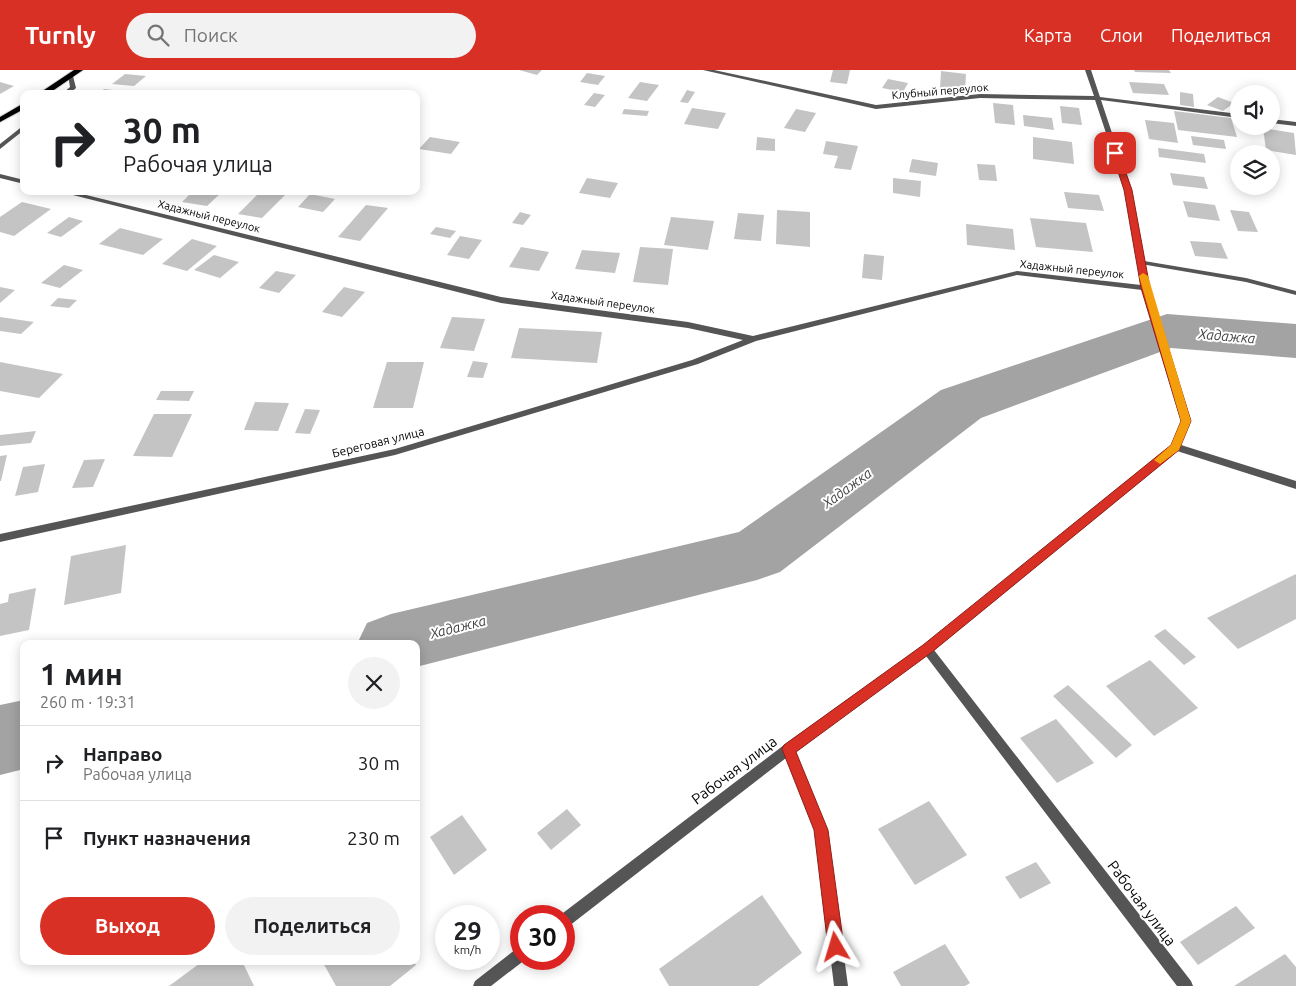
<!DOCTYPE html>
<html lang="ru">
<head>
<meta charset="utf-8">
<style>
	body { margin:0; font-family:Ubuntu,sans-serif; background:#f2f2f2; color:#202124; height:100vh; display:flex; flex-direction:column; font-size:19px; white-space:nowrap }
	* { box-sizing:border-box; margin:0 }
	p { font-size:16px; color:#757577 }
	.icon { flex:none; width:28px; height:28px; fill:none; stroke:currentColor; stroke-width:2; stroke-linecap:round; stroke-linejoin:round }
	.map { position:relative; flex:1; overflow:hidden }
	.side { position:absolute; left:20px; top:570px; width:400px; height:325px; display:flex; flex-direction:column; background:#fff; border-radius:10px; box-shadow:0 2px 12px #0003 }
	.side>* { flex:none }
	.top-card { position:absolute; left:20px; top:20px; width:400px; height:105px; border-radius:10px; box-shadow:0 2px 12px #0003; background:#fff; color:#202124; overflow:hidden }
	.controls { position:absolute; left:1230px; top:15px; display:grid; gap:10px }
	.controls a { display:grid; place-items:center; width:50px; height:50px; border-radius:50%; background:#fff; box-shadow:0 2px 12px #0003; font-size:25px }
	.speed { position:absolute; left:435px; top:835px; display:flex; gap:10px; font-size:25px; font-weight:700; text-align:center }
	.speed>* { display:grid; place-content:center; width:65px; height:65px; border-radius:50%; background:#fff; box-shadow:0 2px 12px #0003; line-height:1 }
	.speed small { font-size:12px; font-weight:400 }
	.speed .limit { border:8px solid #d22; background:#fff; color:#111 }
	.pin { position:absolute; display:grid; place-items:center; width:42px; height:42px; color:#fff; margin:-21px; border-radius:10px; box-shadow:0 2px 8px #0006 }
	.me { position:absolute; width:55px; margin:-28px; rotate:353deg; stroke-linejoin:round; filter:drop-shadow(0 0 4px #0008) }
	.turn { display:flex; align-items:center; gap:18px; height:105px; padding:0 20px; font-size:22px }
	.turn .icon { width:65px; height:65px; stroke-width:2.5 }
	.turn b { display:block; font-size:35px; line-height:42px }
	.round { display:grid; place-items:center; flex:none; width:52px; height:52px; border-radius:26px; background:#f2f2f2 }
	.summary { display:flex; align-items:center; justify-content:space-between; height:85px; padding:0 20px }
	h1 { font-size:30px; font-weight:700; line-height:38px }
	.button { display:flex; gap:10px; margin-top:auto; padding:10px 20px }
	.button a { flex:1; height:58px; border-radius:30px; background:#d93025; color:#fff; font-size:20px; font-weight:700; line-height:58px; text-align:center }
	.button a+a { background:#f2f2f2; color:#202124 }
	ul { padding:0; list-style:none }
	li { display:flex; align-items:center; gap:15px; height:75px; padding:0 20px; border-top:1px solid #e0e0e0 }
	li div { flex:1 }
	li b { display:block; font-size:19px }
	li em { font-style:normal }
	header { display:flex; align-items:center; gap:30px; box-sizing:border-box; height:70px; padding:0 25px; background:#d93025; color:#fff }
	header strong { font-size:24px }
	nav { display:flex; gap:28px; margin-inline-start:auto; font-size:18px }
	.search { width:350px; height:45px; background:#f2f2f2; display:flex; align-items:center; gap:12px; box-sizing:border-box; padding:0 18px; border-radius:28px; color:#757577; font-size:19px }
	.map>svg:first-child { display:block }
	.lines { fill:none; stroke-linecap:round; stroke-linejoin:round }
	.river { fill:#a3a3a3; fill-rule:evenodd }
	.building { fill:#c4c4c4 }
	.primary-casing { stroke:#dbdbdb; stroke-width:2 }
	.service { fill:#555; fill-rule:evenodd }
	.minor { fill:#555; fill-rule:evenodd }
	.primary { fill:#000; fill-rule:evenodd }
	.route { fill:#d93025; stroke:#8d1f18 }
	.slow { fill:#f59e0b }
	.labels { text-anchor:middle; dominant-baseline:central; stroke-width:4; stroke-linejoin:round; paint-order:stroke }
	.far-street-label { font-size:11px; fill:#000; stroke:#fff }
	.street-label { font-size:12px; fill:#000; stroke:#fff }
	.water-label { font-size:14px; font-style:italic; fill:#444; stroke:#fff }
	.near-street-label { font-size:15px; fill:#000; stroke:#fff }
</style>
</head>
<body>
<header>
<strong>Turnly</strong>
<div class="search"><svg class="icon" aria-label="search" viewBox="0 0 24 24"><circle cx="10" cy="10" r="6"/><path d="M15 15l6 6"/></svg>Поиск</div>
<nav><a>Карта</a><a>Слои</a><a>Поделиться</a></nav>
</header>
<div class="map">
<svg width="1296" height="916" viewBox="0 0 1296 916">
	<rect width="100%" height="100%" fill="#fff"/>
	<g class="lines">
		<g class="river">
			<path d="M 1167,244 L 1296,254 L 1296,288 L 1171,278 L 981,348 L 780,502 L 757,510 L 416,597 L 416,574 L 357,574 L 367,553 L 391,544 L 739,462 L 941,320 Z"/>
			<path d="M 24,630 L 24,699 L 0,705 L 0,635 Z"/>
		</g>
	</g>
	<g class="building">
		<path d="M 519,0 L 542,0 L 537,5 Z"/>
		<path d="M 833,0 L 850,0 L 847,14 L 830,12 Z"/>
		<path d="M 1134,0 L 1169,0 L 1171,3 L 1135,2 Z"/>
		<path d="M 941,1 L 966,4 L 965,22 L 940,19 Z"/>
		<path d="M 587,3 L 605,6 L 598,15 L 580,12 Z"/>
		<path d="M 125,4 L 146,6 L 134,16 L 112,14 Z"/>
		<path d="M 888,9 L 908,13 L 903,22 L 882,18 Z"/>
		<path d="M 0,12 L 14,16 L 0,24 Z"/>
		<path d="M 640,12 L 659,15 L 647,31 L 628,28 Z"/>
		<path d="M 1129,12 L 1164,14 L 1169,25 L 1133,23 Z"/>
		<path d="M 104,19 L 131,22 L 99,24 Z"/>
		<path d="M 687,20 L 695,22 L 688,33 L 680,32 Z"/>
		<path d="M 1180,22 L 1193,24 L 1194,37 L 1180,35 Z"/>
		<path d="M 594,23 L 605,25 L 595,37 L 584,35 Z"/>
		<path d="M 1218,27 L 1234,33 L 1223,41 L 1207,35 Z"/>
		<path d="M 993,33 L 1013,35 L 1015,55 L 995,53 Z"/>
		<path d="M 1060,36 L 1079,38 L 1082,55 L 1062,53 Z"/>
		<path d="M 692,38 L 726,43 L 718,59 L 684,54 Z"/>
		<path d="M 624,39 L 649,41 L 647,46 L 622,44 Z"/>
		<path d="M 796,39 L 816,43 L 805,62 L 784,58 Z"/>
		<path d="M 1174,41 L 1231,48 L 1237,67 L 1178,60 Z"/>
		<path d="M 1023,45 L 1052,48 L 1054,60 L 1024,56 Z"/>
		<path d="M 1145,50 L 1174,53 L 1178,73 L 1149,69 Z"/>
		<path d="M 1263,58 L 1294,63 L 1296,85 L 1266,80 Z"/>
		<path d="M 1191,66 L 1224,70 L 1226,79 L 1193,75 Z"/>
		<path d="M 430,67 L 460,72 L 451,84 L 419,79 Z"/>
		<path d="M 757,67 L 775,69 L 775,81 L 756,80 Z"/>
		<path d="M 1033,67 L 1072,72 L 1074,94 L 1033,89 Z"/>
		<path d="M 826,71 L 858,76 L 851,100 L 834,98 L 838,86 L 823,84 Z"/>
		<path d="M 1158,78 L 1204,84 L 1206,93 L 1159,87 Z"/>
		<path d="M 912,89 L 938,93 L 936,106 L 909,102 Z"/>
		<path d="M 977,94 L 995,95 L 997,111 L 979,110 Z"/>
		<path d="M 1170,103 L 1204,107 L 1208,119 L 1173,115 Z"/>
		<path d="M 587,108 L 618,113 L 610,128 L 579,123 Z"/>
		<path d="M 893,108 L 921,111 L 920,127 L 893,123 Z"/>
		<path d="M 193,121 L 223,121 L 207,136 L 182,132 Z"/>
		<path d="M 261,121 L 285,125 L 262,148 L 238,144 Z"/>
		<path d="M 1064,122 L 1099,125 L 1104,141 L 1068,138 Z"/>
		<path d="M 310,124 L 335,129 L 323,142 L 298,137 Z"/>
		<path d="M 1183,131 L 1215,135 L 1220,151 L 1188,147 Z"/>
		<path d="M 22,132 L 51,139 L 14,166 L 0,162 L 0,147 Z"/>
		<path d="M 366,135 L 388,138 L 360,171 L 338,167 Z"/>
		<path d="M 777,140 L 810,142 L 810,177 L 776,174 Z"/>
		<path d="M 1230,140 L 1249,142 L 1258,162 L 1238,161 Z"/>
		<path d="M 520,142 L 531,145 L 523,155 L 512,153 Z"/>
		<path d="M 738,143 L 764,145 L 761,171 L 734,169 Z"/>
		<path d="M 69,147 L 83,151 L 61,167 L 47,163 Z"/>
		<path d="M 671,147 L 714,151 L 708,180 L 664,175 Z"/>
		<path d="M 1030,148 L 1086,153 L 1093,182 L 1036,177 Z"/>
		<path d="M 966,154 L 1013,159 L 1015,180 L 967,175 Z"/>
		<path d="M 436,157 L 456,161 L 450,168 L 430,164 Z"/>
		<path d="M 120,158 L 163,169 L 143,185 L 99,174 Z"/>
		<path d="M 460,166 L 482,170 L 469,189 L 447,185 Z"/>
		<path d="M 192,169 L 217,176 L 187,201 L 162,194 Z"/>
		<path d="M 1190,171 L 1221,173 L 1228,189 L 1195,186 Z"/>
		<path d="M 521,177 L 549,182 L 539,201 L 509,197 Z"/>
		<path d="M 640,177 L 673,179 L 668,215 L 633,212 Z"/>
		<path d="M 582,180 L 620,183 L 615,203 L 575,199 Z"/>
		<path d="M 864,184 L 884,186 L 882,210 L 862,208 Z"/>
		<path d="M 214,185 L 239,192 L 220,208 L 194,200 Z"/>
		<path d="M 64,195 L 83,200 L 60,218 L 41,213 Z"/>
		<path d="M 276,201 L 296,205 L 279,223 L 259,218 Z"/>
		<path d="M 0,217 L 15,220 L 0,233 Z"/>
		<path d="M 344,217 L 365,222 L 342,247 L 322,242 Z"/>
		<path d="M 58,228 L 77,230 L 69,238 L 50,236 Z"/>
		<path d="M 0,247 L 34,252 L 21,264 L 0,261 Z"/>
		<path d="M 452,247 L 485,249 L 474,281 L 440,278 Z"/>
		<path d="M 519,258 L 602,262 L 597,293 L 511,288 Z"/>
		<path d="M 473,291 L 488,293 L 483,308 L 467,307 Z"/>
		<path d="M 0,292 L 63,304 L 39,328 L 0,321 Z"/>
		<path d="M 387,292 L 424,292 L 413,338 L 373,338 Z"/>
		<path d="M 161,321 L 194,321 L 189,331 L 156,330 Z"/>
		<path d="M 255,332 L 289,333 L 278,361 L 244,360 Z"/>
		<path d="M 305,339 L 320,340 L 310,364 L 295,363 Z"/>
		<path d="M 154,344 L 192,344 L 172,387 L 133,386 Z"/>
		<path d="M 36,361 L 31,373 L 0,376 L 0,365 Z"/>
		<path d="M 7,385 L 1,411 L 0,411 L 0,386 Z"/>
		<path d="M 105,389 L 93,417 L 72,418 L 84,390 Z"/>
		<path d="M 45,394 L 38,422 L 15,426 L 23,397 Z"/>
		<path d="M 126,475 L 121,523 L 64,535 L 71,486 Z"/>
		<path d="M 1296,504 L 1296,549 L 1238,579 L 1207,548 Z"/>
		<path d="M 36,518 L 29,560 L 0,566 L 0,534 L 8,532 L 9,524 Z"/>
		<path d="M 1165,559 L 1196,587 L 1184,595 L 1154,566 Z"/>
		<path d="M 1150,590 L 1198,638 L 1154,666 L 1106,616 Z"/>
		<path d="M 1068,615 L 1132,675 L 1116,688 L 1053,626 Z"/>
		<path d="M 1056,649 L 1094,693 L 1057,713 L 1020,668 Z"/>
		<path d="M 929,731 L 967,785 L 915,815 L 878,759 Z"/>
		<path d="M 567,739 L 581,755 L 551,780 L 537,763 Z"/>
		<path d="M 462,745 L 487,780 L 454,805 L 430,767 Z"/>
		<path d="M 1036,792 L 1051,813 L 1020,829 L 1005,807 Z"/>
		<path d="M 762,825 L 802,883 L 758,916 L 669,916 L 659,899 Z"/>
		<path d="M 1236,836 L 1255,858 L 1198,895 L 1180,872 Z"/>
		<path d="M 945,874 L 970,913 L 965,916 L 901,916 L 893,902 Z"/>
		<path d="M 1285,884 L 1296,897 L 1296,916 L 1234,916 Z"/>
		<path d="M 203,891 L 242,891 L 254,916 L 169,916 Z"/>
		<path d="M 322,891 L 413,891 L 416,895 L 390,916 L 336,916 Z"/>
	</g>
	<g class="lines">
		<defs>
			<g id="primary">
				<path d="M 74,0 L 83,0 L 48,24 L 38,24 Z"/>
				<path d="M 24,33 L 24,39 L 0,52 L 0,47 Z"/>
			</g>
		</defs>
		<use href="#primary" class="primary-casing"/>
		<path class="service" d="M 1138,190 L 1246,208 L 1296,221 L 1296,225 L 1246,212 L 1141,194 L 1138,194 Z"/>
		<g class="minor">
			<path d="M 703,0 L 714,0 L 876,35 L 980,24 L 1094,26 L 1085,0 L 1091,0 L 1100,27 L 1239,44 L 1239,48 L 1101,30 L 1131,120 L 1149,218 L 1191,351 L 1181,375 L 1296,411 L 1296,419 L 1177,381 L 934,580 L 1191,911 L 1193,916 L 1177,916 L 926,586 L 795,681 L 827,760 L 848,916 L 834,916 L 815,760 L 786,688 L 569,856 L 564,858 L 564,846 L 559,846 L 784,675 L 923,576 L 1172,375 L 1181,351 L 1142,220 L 1017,205 L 756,271 L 698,294 L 395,385 L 0,472 L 0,464 L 395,379 L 692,290 L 743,270 L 688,258 L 501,233 L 57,121 L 70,121 L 501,227 L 688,252 L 753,266 L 1017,201 L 1141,215 L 1125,120 L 1095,30 L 980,28 L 876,39 Z"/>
			<path d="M 68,5 L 73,6 L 76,18 L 69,24 L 62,24 L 70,17 Z"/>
			<path d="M 1271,49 L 1296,52 L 1296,56 L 1271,53 Z"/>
			<path d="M 24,55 L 24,60 L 0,79 L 0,74 Z"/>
			<path d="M 0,104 L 24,110 L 24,114 L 0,108 Z"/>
			<path d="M 521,877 L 521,889 L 526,889 L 491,916 L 473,916 L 475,911 L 516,879 Z"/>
		</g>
		<use href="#primary" class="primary"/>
	</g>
	<path class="route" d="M 1115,81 L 1119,83 L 1132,120 L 1150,218 L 1191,351 L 1179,380 L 932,582 L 796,682 L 828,760 L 844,877 L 841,883 L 836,885 L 830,883 L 828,877 L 814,760 L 782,679 L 784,675 L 923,575 L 1171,375 L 1181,351 L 1141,218 L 1124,120 L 1112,83 Z"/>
	<path class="slow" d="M 1143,203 L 1148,206 L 1191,351 L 1179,380 L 1160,394 L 1154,390 L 1171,375 L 1181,351 L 1139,206 Z"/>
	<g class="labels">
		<g class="far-street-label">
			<text transform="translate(940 21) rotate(-5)">Клубный переулок</text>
			<text transform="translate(209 146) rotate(14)">Хадажный переулок</text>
			<text transform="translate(1072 199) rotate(6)">Хадажный переулок</text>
			<text transform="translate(603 232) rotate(8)">Хадажный переулок</text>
		</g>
		<g class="street-label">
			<text transform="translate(378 372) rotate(-14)">Береговая улица</text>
		</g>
		<g class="water-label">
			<text transform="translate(1227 266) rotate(5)">Хадажка</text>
			<text transform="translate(847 418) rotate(-36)">Хадажка</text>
			<text transform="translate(458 557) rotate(-14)">Хадажка</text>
		</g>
		<g class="near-street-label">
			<text transform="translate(734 700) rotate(-37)">Рабочая улица</text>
			<text transform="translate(1142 833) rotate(53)">Рабочая улица</text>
		</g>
	</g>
</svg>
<div class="controls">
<a><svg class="icon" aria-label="sound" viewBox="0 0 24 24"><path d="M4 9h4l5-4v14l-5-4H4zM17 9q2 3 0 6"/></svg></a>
<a><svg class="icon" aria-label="layers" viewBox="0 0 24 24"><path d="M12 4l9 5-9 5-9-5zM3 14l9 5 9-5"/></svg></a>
</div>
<div class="speed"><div>29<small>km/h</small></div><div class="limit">30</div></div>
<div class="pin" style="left:1115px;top:83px;background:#d93025"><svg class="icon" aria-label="arrive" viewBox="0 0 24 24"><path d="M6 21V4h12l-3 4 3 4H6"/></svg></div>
<svg class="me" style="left:836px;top:877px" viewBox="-20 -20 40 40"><path d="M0-17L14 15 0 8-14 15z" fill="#d93025" stroke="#fff" stroke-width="4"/></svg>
<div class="top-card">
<div class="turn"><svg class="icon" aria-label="right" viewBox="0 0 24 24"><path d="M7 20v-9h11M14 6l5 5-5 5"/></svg><div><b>30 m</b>Рабочая улица</div></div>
</div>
<section class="side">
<div class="summary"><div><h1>1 мин</h1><p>260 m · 19:31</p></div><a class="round"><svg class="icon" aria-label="close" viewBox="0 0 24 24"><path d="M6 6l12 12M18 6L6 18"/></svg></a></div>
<ul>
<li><svg class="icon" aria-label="right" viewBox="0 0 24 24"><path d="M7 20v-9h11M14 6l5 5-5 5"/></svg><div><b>Направо</b><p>Рабочая улица</p></div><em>30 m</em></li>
<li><svg class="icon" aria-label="arrive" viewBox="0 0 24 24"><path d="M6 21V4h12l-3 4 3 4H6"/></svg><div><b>Пункт назначения</b></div><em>230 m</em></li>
</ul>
<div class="button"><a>Выход</a><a>Поделиться</a></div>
</section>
</div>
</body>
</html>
